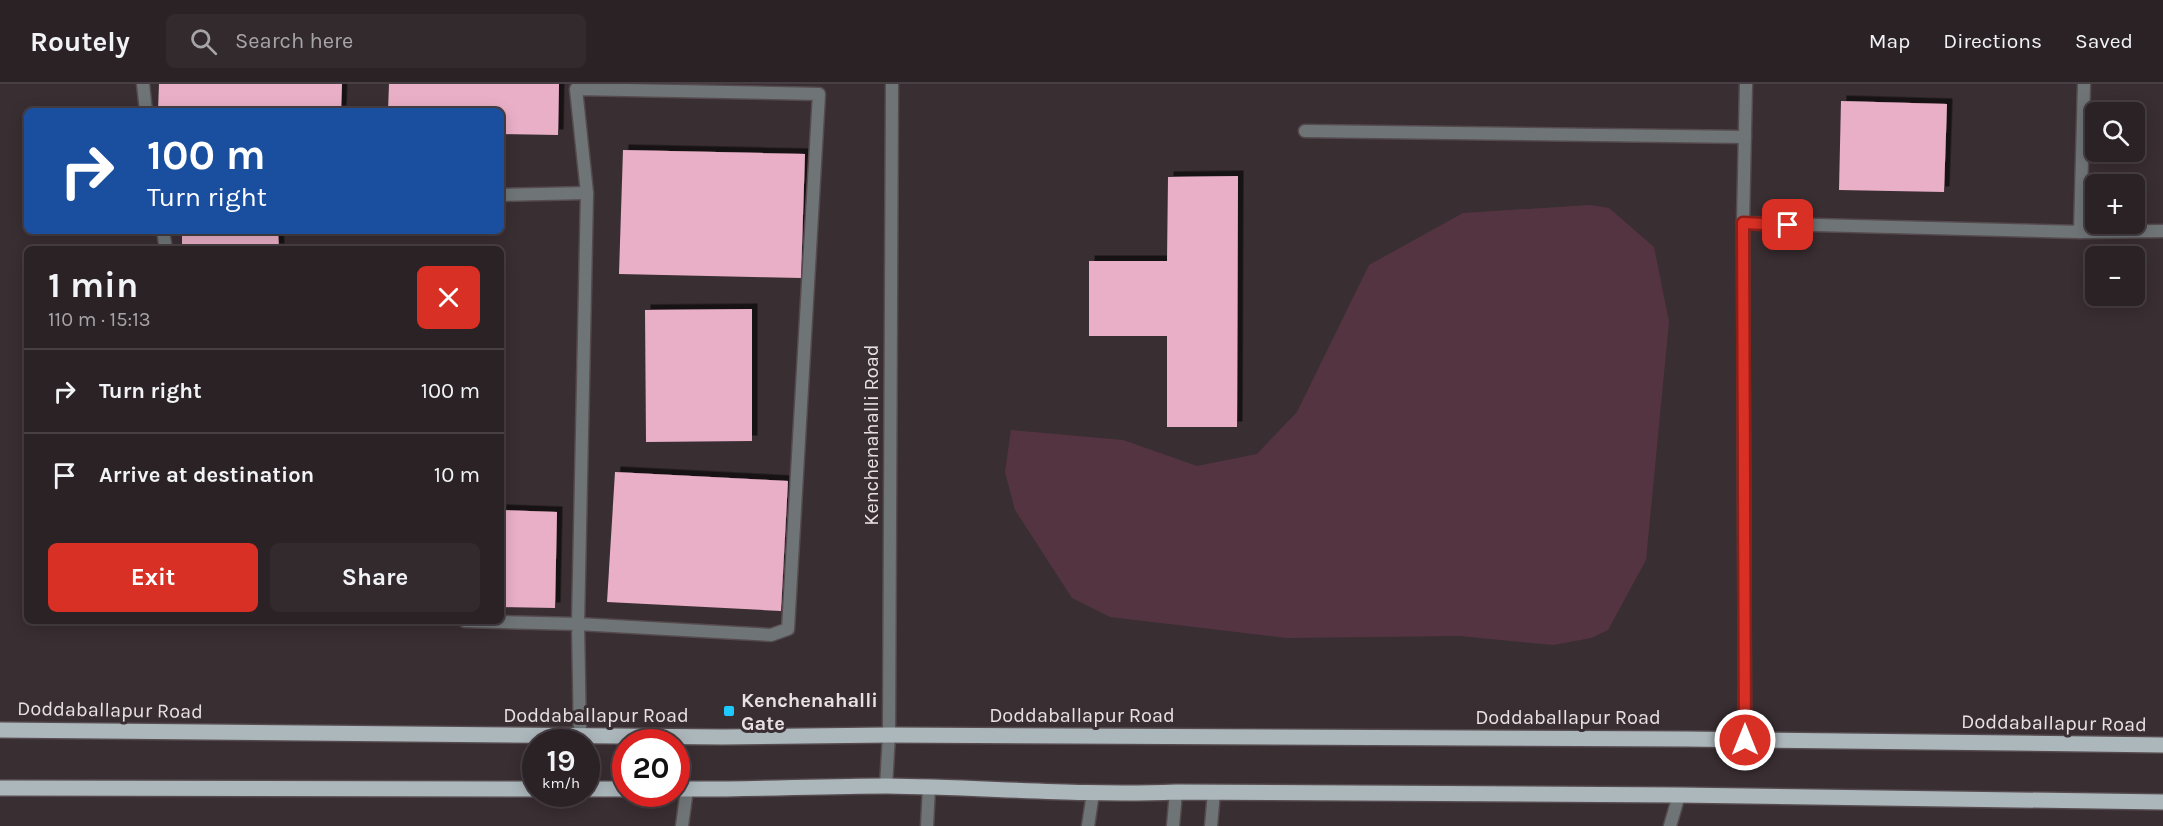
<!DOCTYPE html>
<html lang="en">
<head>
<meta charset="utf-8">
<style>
	body { margin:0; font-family:Karla,sans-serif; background:#332a2e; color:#f1f3f6; height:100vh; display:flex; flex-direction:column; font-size:22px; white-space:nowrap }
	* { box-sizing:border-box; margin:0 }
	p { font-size:20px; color:#a6a4a7 }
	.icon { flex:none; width:33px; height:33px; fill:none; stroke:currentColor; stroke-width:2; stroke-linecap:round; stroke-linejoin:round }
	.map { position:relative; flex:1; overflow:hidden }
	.details { position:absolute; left:24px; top:162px; width:480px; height:378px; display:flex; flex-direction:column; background:#2b2226; border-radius:9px; box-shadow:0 3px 15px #0003,0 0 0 2px #473f43 }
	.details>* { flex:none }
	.top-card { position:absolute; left:24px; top:24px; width:480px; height:126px; border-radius:9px; box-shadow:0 3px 15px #0003,0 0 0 2px #473f43; background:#1a4fa0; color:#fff; overflow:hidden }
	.fabs { position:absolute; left:2085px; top:18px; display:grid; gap:12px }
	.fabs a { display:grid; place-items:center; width:60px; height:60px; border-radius:9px; background:#2b2226; box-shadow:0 3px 15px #0003,0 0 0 2px #473f43; font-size:30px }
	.speed { position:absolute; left:522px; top:645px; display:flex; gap:12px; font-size:30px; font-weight:700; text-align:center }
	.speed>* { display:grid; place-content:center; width:78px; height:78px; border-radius:50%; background:#2b2226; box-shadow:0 3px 15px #0003,0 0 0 2px #473f43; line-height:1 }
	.speed small { font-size:15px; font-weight:400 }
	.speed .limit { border:9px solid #d22; background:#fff; color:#111 }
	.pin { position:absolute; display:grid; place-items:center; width:51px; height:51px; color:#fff; margin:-26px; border-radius:12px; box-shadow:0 3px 9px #0006 }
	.me { position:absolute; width:66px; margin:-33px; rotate:0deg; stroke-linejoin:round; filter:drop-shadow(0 0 4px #0008) }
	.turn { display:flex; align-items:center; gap:21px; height:126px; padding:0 24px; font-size:27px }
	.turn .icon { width:78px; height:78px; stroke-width:2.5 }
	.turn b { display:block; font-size:42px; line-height:51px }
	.round { display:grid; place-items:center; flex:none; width:63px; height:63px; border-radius:9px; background:#332a2e }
	.head { display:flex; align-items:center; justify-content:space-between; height:102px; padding:0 24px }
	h1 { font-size:36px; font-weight:700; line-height:45px }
	.primary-button { display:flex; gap:12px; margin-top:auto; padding:12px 24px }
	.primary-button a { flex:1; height:69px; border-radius:9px; background:#d93025; color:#fff; font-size:24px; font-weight:700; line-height:69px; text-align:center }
	.primary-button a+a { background:#332a2e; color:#f1f3f6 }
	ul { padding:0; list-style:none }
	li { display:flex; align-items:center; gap:18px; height:84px; padding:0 24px; border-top:2px solid #473f43 }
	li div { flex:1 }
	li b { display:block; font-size:22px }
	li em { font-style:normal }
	header { display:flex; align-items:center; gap:36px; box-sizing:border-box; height:84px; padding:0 30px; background:#2b2226; border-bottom:2px solid #473f43 }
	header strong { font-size:28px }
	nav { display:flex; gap:33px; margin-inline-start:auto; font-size:21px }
	.search { width:420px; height:54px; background:#332a2e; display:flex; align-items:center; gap:15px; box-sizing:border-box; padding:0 21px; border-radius:9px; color:#a6a4a7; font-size:22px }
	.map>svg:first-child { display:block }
	.green { fill:#553442 }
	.building { fill:#e9afc6; filter:url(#shadow) }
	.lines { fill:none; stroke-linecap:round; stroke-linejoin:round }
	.service-casing { stroke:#554b4e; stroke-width:15 }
	.minor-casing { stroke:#554b4e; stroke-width:15 }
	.primary-casing { stroke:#554b4e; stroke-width:18 }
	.service { stroke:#6f7577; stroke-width:12 }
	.minor { stroke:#6f7577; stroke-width:12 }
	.primary { stroke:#acb7bc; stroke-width:15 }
	.route-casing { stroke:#8d1f18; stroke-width:15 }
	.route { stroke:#d93025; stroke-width:10 }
	.poi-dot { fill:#1ec9fd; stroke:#392e32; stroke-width:2 }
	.labels { text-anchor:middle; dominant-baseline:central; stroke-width:6; stroke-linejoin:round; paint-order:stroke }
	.street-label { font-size:20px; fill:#e8e1e3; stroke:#392e32 }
	.poi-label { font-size:20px; font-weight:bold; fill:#e8e1e3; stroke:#392e32; text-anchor:start }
</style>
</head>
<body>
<header>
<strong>Routely</strong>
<div class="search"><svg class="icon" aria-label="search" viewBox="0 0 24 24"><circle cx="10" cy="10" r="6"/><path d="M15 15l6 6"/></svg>Search here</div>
<nav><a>Map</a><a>Directions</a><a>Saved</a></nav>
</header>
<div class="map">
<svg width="2163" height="742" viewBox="0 0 2163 742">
	<defs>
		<filter id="shadow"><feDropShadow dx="5.5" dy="-5.5" stdDeviation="0" flood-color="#0009"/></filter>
	</defs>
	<rect width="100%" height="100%" fill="#392e32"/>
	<path class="green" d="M 1590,121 L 1609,124 L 1654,163 L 1669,238 L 1646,476 L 1608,546 L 1591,554 L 1553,561 L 1460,552 L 1286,554 L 1110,533 L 1072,514 L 1015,426 L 1005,388 L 1011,346 L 1123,356 L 1197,382 L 1257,370 L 1297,328 L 1369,181 L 1463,129 Z"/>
	<g class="building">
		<path d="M 159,0 L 342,0 L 341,27 L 158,27 Z"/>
		<path d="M 389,0 L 559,0 L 558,51 L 501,50 L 501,27 L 388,27 Z"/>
		<path d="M 1841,17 L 1947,20 L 1944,108 L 1839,106 Z"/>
		<path d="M 623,66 L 805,70 L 801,194 L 619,190 Z"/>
		<path d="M 1238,92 L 1237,343 L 1167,343 L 1167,252 L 1089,252 L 1089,177 L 1167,177 L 1168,93 Z"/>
		<path d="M 182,147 L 278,147 L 279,165 L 182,165 Z"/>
		<path d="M 752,225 L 752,357 L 646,358 L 645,226 Z"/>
		<path d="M 615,388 L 788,397 L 781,527 L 607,518 Z"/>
		<path d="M 501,426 L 557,428 L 555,524 L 501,523 Z"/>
	</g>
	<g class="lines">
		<defs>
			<g id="service">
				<path d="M 143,0 L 146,27"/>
				<path d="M 1305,47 L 1745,53"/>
				<path d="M 501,111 L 587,109"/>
				<path d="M 1743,139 L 2080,148 L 2084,0"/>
				<path d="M 163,147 L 166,165"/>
				<path d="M 2080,148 L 2163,147"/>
				<path d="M 465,537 L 578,540 L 771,551 L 788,545 L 819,10 L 576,5 L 587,109 L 578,540 L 580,652"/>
				<path d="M 1745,656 L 1743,139 L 1746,0"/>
				<path d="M 682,742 L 687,705"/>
				<path d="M 927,742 L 929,703"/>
				<path d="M 1088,742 L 1093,709"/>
				<path d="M 1173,742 L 1176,708"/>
				<path d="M 1211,742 L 1214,708"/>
			</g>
			<g id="minor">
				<path d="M 886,702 L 889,651 L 892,0"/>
				<path d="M 1670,742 L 1679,711"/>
			</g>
			<g id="primary">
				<path d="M 0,646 L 723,653 L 889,651 L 1687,655 L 2163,661"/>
				<path d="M 0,704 L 536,705"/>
				<path d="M 586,705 L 626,705"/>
				<path d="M 676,705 C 747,706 817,702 887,702 C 983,703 1079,712 1176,708 L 1679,711 L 2163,718"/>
			</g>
		</defs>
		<use href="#service" class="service-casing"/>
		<use href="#minor" class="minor-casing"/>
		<use href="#primary" class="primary-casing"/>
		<use href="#service" class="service"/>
		<use href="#minor" class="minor"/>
		<use href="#primary" class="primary"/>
	</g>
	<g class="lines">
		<defs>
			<path id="route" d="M 1745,656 L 1743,139 L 1788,141"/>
		</defs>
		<use href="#route" class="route-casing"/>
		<use href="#route" class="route"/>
	</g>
	<rect class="poi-dot" x="723" y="621" width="12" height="12" rx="3"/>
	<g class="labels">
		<g class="street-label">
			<text transform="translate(871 351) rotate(-90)">Kenchenahalli Road</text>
			<text transform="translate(110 626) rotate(1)">Doddaballapur Road</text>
			<text x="596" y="631">Doddaballapur Road</text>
			<text x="1082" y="631">Doddaballapur Road</text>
			<text x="1568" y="633">Doddaballapur Road</text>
			<text transform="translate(2054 639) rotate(1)">Doddaballapur Road</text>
		</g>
		<g class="poi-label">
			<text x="741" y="616">Kenchenahalli<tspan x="741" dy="23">Gate</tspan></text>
		</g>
	</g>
</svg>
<div class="fabs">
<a><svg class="icon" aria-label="search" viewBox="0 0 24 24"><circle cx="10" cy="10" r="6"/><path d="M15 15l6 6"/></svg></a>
<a>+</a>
<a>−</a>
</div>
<div class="speed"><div>19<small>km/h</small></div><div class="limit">20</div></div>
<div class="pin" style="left:1788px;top:141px;background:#d93025"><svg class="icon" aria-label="arrive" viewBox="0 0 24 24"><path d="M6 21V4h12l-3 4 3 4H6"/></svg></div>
<svg class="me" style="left:1745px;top:656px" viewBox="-20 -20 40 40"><circle r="17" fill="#d93025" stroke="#fff" stroke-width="3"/><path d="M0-11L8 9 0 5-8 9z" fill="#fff"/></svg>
<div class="top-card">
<div class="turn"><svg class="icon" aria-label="right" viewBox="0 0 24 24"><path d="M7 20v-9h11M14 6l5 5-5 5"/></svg><div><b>100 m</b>Turn right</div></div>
</div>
<section class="details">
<div class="head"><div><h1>1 min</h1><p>110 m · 15:13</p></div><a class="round" style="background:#d93025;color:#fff"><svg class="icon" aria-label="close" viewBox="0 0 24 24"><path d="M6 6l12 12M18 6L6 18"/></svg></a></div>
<ul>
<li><svg class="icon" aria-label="right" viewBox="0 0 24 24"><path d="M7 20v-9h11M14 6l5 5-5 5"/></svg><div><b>Turn right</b></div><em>100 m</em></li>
<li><svg class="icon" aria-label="arrive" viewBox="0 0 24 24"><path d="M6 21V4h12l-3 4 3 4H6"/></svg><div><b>Arrive at destination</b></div><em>10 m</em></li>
</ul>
<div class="primary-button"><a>Exit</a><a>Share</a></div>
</section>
</div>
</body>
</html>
